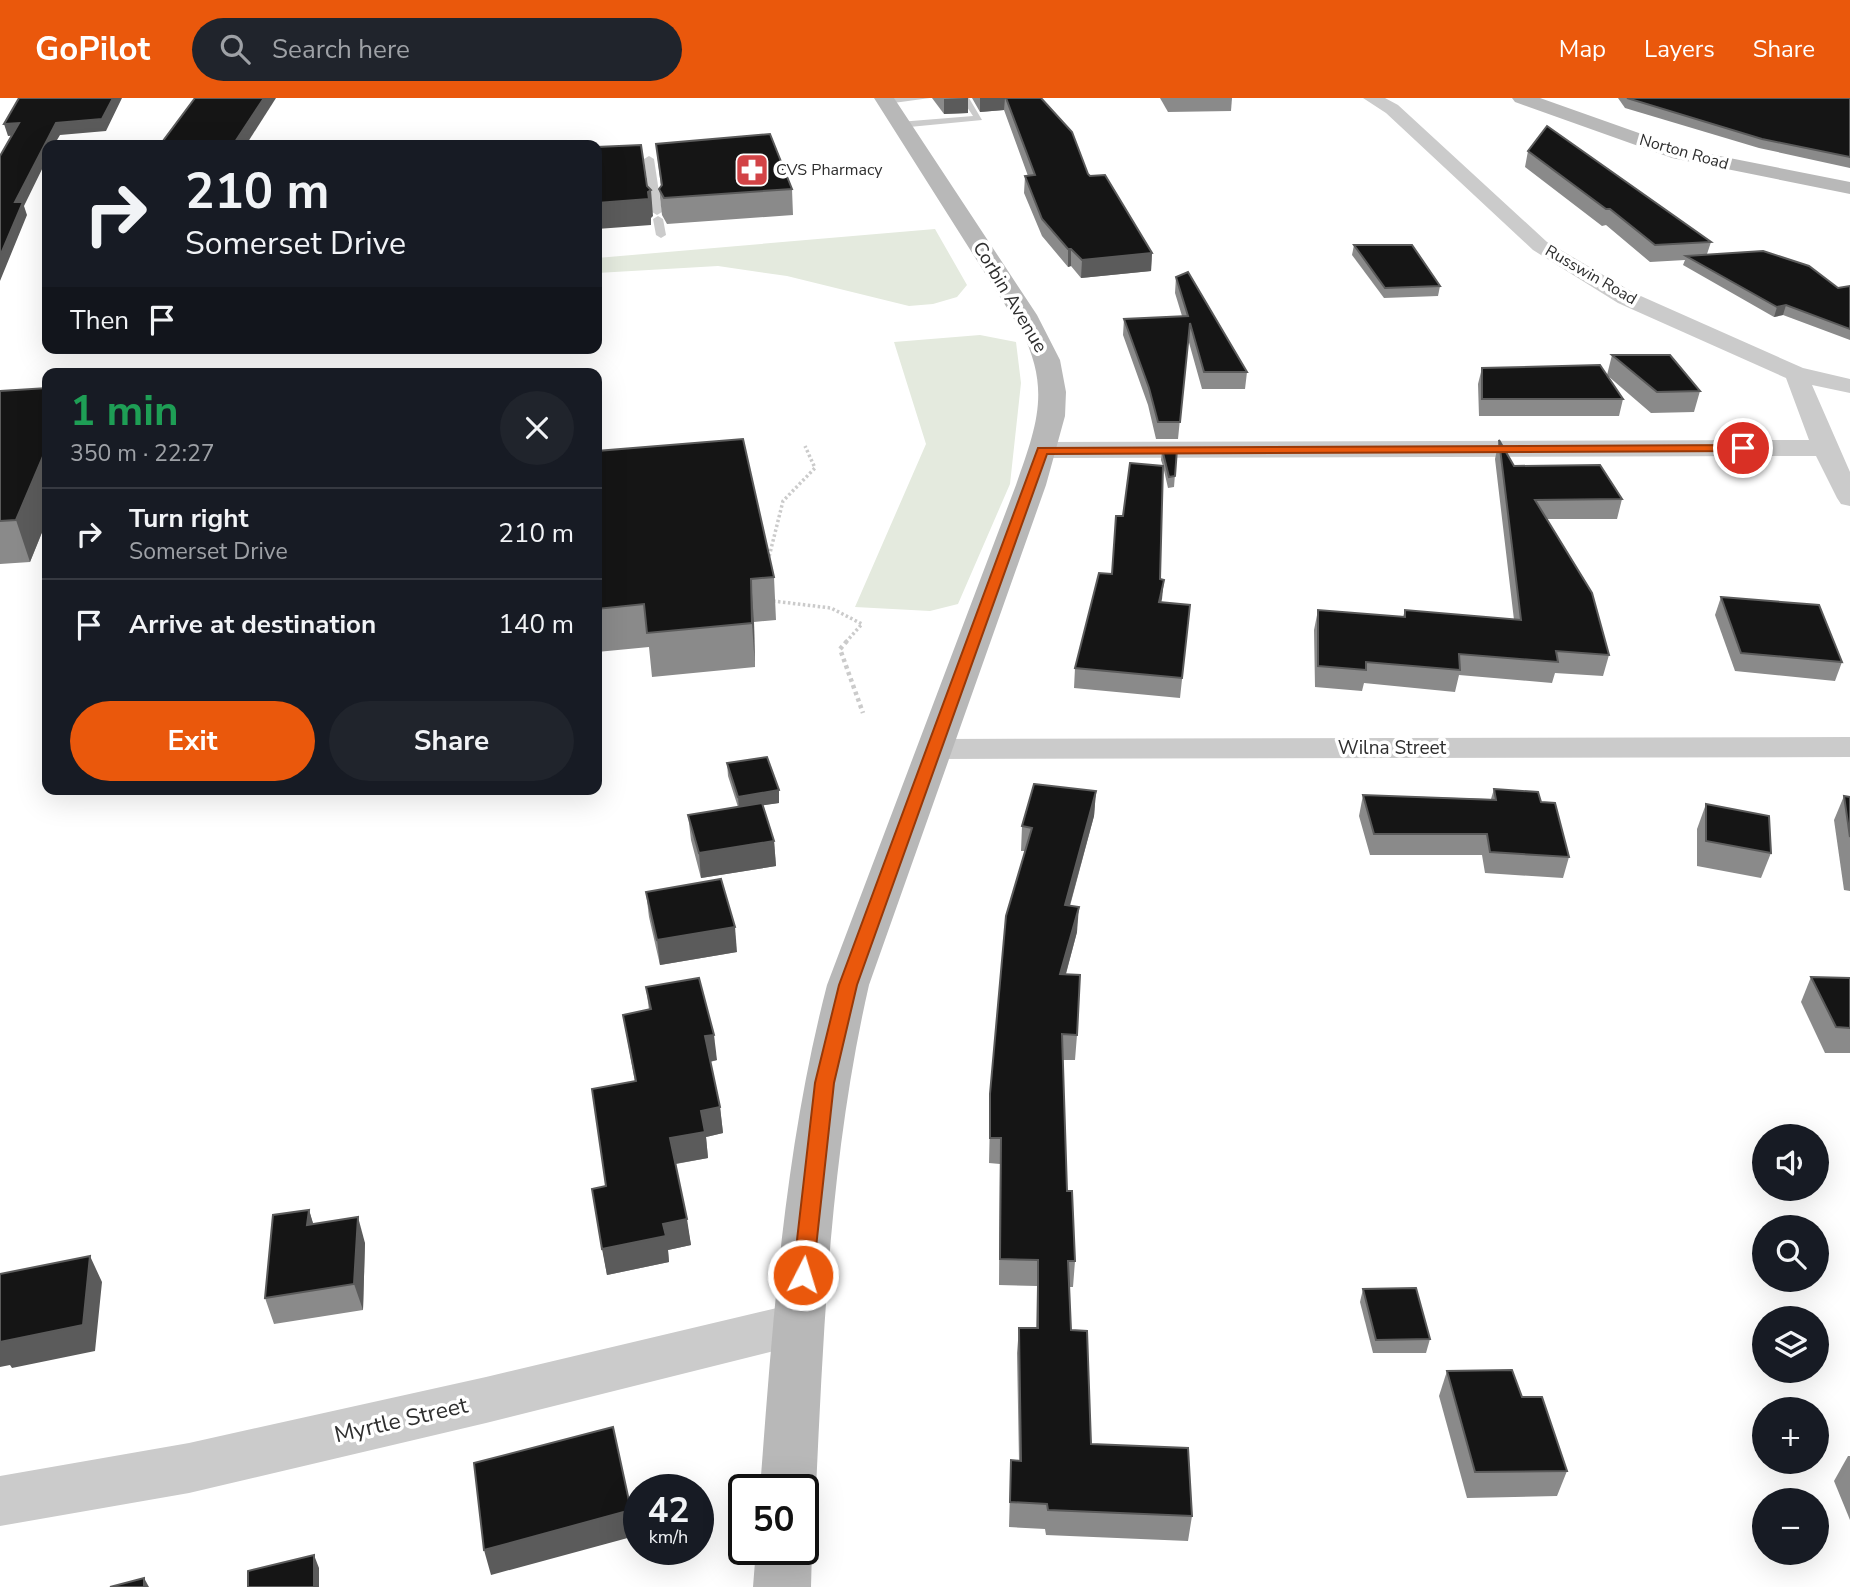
<!DOCTYPE html>
<html lang="en">
<head>
<meta charset="utf-8">
<style>
	body { margin:0; font-family:"Nunito Sans",sans-serif; background:#20242c; color:#f1f3f6; height:100vh; display:flex; flex-direction:column; font-size:26px; white-space:nowrap }
	* { box-sizing:border-box; margin:0 }
	p { font-size:23px; color:#9ea1a6 }
	.icon { flex:none; width:38px; height:38px; fill:none; stroke:currentColor; stroke-width:2; stroke-linecap:round; stroke-linejoin:round }
	.map { position:relative; flex:1; overflow:hidden }
	.panel { position:absolute; left:42px; top:270px; width:560px; height:427px; display:flex; flex-direction:column; background:#171b24; border-radius:14px; box-shadow:0 7px 28px #0002 }
	.panel>* { flex:none }
	.top-card { position:absolute; left:42px; top:42px; width:560px; height:214px; border-radius:14px; box-shadow:0 7px 28px #0002; background:#171b24; color:#f1f3f6; overflow:hidden }
	.tools { position:absolute; left:1752px; top:1026px; display:grid; gap:14px }
	.tools a { display:grid; place-items:center; width:77px; height:77px; border-radius:50%; background:#171b24; box-shadow:0 7px 28px #0002; font-size:35px }
	.speed { position:absolute; left:623px; top:1376px; display:flex; gap:14px; font-size:35px; font-weight:700; text-align:center }
	.speed>* { display:grid; place-content:center; width:91px; height:91px; border-radius:50%; background:#171b24; box-shadow:0 7px 28px #0002; line-height:1 }
	.speed small { font-size:18px; font-weight:400 }
	.speed .limit { border:4px solid #111; border-radius:10px; background:#fff; color:#111 }
	.pin { position:absolute; display:grid; place-items:center; width:60px; height:60px; color:#fff; margin:-30px; border:4px solid #fff; border-radius:50%; box-shadow:0 2px 7px #0007 }
	.me { position:absolute; width:77px; margin:-38px; rotate:5deg; stroke-linejoin:round; filter:drop-shadow(0 0 5px #0008) }
	.turn { display:flex; align-items:center; gap:24px; height:147px; padding:0 28px; font-size:32px }
	.turn .icon { width:91px; height:91px; stroke-width:2.5 }
	.turn b { display:block; font-size:49px; line-height:60px }
	.then { display:flex; align-items:center; height:66px; padding:0 28px; background:#0003; gap:14px; font-size:26px }
	.round { display:grid; place-items:center; flex:none; width:74px; height:74px; border-radius:37px; background:#20242c }
	.headline { display:flex; align-items:center; justify-content:space-between; height:119px; padding:0 28px }
	h1 { font-size:42px; font-weight:700; line-height:52px; color:#1e9e55 }
	.cta { display:flex; gap:14px; margin-top:auto; padding:14px 28px }
	.cta a { flex:1; height:80px; border-radius:42px; background:#ea580c; color:#fff; font-size:28px; font-weight:700; line-height:80px; text-align:center }
	.cta a+a { background:#20242c; color:#f1f3f6 }
	ul { padding:0; list-style:none }
	li { display:flex; align-items:center; gap:21px; height:91px; padding:0 28px; border-top:2px solid #363941 }
	li div { flex:1 }
	li b { display:block; font-size:26px }
	li em { font-style:normal }
	header { display:flex; align-items:center; gap:42px; box-sizing:border-box; height:98px; padding:0 35px; background:#ea580c; color:#fff }
	header strong { font-size:33px }
	nav { display:flex; gap:38px; margin-inline-start:auto; font-size:24px }
	.search { width:490px; height:63px; background:#20242c; display:flex; align-items:center; gap:18px; box-sizing:border-box; padding:0 24px; border-radius:38px; color:#9ea1a6; font-size:26px }
	.map>svg:first-child { display:block }
	.green { fill:#e4eade }
	.lines { fill:none; stroke-linecap:round; stroke-linejoin:round }
	.path-far1 { stroke:#cbcbcb; stroke-width:3.5; stroke-dasharray:2.5 2.5; stroke-linecap:butt }
	.path { stroke:#cbcbcb; stroke-width:4.5; stroke-dasharray:3.5 3.5; stroke-linecap:butt }
	.service { fill:#cbcbcb; fill-rule:evenodd }
	.minor { fill:#cbcbcb; fill-rule:evenodd }
	.tertiary { fill:#cbcbcb; fill-rule:evenodd }
	.secondary { fill:#b8b8b8; fill-rule:evenodd }
	.wall { fill:#8a8a8a }
	.shaded-wall { fill:#5b5b5b }
	.building { fill:#151515; stroke:#5b5b5b; stroke-width:2 }
	.route { fill:#ea580c; stroke:#983908; stroke-width:2 }
	.labels { text-anchor:middle; dominant-baseline:central; stroke-width:7; stroke-linejoin:round; paint-order:stroke }
	.far-street-label { font-size:16px; fill:#2e2e2e; stroke:#fff }
	.far-poi-label { font-size:16px; fill:#2e2e2e; stroke:#fff; text-anchor:start }
	.street-label { font-size:19px; fill:#2e2e2e; stroke:#fff }
	.near-street-label { font-size:23px; fill:#2e2e2e; stroke:#fff }
</style>
</head>
<body>
<header>
<strong>GoPilot</strong>
<div class="search"><svg class="icon" aria-label="search" viewBox="0 0 24 24"><circle cx="10" cy="10" r="6"/><path d="M15 15l6 6"/></svg>Search here</div>
<nav><a>Map</a><a>Layers</a><a>Share</a></nav>
</header>
<div class="map">
<svg width="1850" height="1489" viewBox="0 0 1850 1489">
	<rect width="100%" height="100%" fill="#fff"/>
	<g class="green">
		<path d="M 935,131 L 967,187 L 957,199 L 933,206 L 909,208 L 787,178 L 718,168 L 597,175 L 597,160 Z"/>
		<path d="M 980,237 L 1016,244 L 1021,285 L 1010,386 L 958,506 L 930,513 L 855,509 L 926,346 L 894,244 Z"/>
	</g>
	<g class="lines">
		<g class="path-far1">
			<path d="M 768,463 L 783,403 L 815,370 L 805,348"/>
			<path d="M 773,503 L 831,510 L 862,526 L 846,544"/>
		</g>
		<path class="path" d="M 847,543 L 840,551 L 863,615"/>
		<g class="service">
			<path d="M 891,0 L 930,0 L 886,6 L 882,3 Z"/>
			<path d="M 961,0 L 969,0 L 982,22 L 899,30 L 894,27 L 899,24 L 973,18 Z"/>
			<path d="M 649,58 L 654,61 L 662,114 L 657,117 L 652,114 L 644,61 Z"/>
			<path d="M 658,118 L 663,121 L 666,137 L 661,140 L 656,137 L 653,121 Z"/>
		</g>
		<g class="minor">
			<path d="M 1363,0 L 1385,0 L 1398,7 L 1547,144 L 1634,195 L 1803,270 L 1850,281 L 1850,295 L 1812,287 L 1850,374 L 1850,408 L 1841,406 L 1837,400 L 1816,358 L 1042,360 L 1033,357 L 1029,352 L 1033,347 L 1042,344 L 1809,342 L 1786,280 L 1618,205 L 1533,152 L 1386,15 Z"/>
			<path d="M 1850,639 L 1850,659 L 934,661 L 922,658 L 918,651 L 922,644 L 934,641 Z"/>
		</g>
		<path class="tertiary" d="M 798,1205 L 816,1211 L 824,1226 L 816,1241 L 798,1247 L 486,1325 L 189,1395 L 0,1428 L 0,1378 L 189,1345 L 486,1279 Z"/>
		<g class="secondary">
			<path d="M 874,0 L 894,0 L 1037,217 L 1060,262 L 1066,294 L 1065,318 L 1046,387 L 869,887 C 831,1053 824,1221 816,1391 L 808,1409 L 803,1410 L 803,1391 L 760,1391 C 773,1221 784,1053 827,887 L 1016,387 C 1037,327 1051,291 1021,232 Z"/>
			<path d="M 1512,0 L 1540,0 L 1684,51 L 1850,84 L 1850,96 L 1672,60 L 1515,4 Z"/>
			<path d="M 804,1432 L 812,1451 L 811,1489 L 753,1489 L 756,1451 L 803,1451 Z"/>
		</g>
	</g>
	<g class="wall">
		<path d="M 932,0 L 968,0 L 968,15 L 944,16 Z"/>
		<path d="M 972,0 L 1041,0 L 1088,76 L 1152,155 L 1151,173 L 1081,180 L 1071,168 L 1068,169 L 1042,138 L 1024,95 L 1025,78 L 1028,78 L 1004,12 L 980,14 Z"/>
		<path d="M 1160,0 L 1232,0 L 1231,13 L 1168,14 Z"/>
		<path d="M 1618,0 L 1850,0 L 1850,70 L 1759,50 L 1625,10 Z"/>
		<path d="M 656,46 L 792,91 L 793,117 L 667,126 L 662,117 L 659,91 L 661,89 Z"/>
		<path d="M 1528,53 L 1711,144 L 1707,156 L 1838,190 L 1850,188 L 1850,242 L 1783,217 L 1774,219 L 1683,167 L 1685,162 L 1650,164 L 1606,127 L 1602,128 L 1525,69 Z"/>
		<path d="M 1354,147 L 1440,188 L 1438,198 L 1384,200 L 1352,157 Z"/>
		<path d="M 1176,179 L 1247,274 L 1245,291 L 1202,291 L 1188,241 L 1178,341 L 1156,341 L 1148,307 L 1123,237 L 1124,221 L 1182,218 L 1175,195 Z"/>
		<path d="M 1612,257 L 1700,293 L 1694,314 L 1651,315 L 1608,278 L 1623,301 L 1619,318 L 1479,318 L 1478,286 L 1482,270 L 1607,277 Z"/>
		<path d="M 47,290 L 47,422 L 30,464 L 0,466 L 0,293 Z"/>
		<path d="M 1499,342 L 1514,368 L 1622,401 L 1617,421 L 1547,421 L 1609,557 L 1603,578 L 1555,575 L 1552,585 L 1459,577 L 1455,594 L 1364,585 L 1362,593 L 1315,589 L 1314,532 L 1318,512 L 1403,519 L 1405,512 L 1514,522 L 1495,361 Z"/>
		<path d="M 1162,351 L 1177,351 L 1174,389 L 1168,390 L 1163,368 L 1160,481 L 1161,504 L 1190,507 L 1180,600 L 1074,590 L 1075,570 L 1112,476 L 1123,418 L 1163,368 L 1161,362 Z"/>
		<path d="M 597,353 L 774,479 L 776,522 L 754,524 L 755,569 L 652,579 L 649,549 L 597,554 Z"/>
		<path d="M 1721,499 L 1842,564 L 1835,583 L 1735,573 L 1715,517 Z"/>
		<path d="M 727,665 L 779,705 L 763,707 L 774,743 L 776,768 L 701,780 L 691,742 L 688,717 L 738,709 L 728,678 Z"/>
		<path d="M 1494,691 L 1541,704 L 1569,759 L 1563,780 L 1485,775 L 1482,757 L 1370,757 L 1359,718 L 1363,697 L 1491,701 Z"/>
		<path d="M 1096,693 L 1094,718 L 1070,808 L 1077,834 L 1066,876 L 1077,937 L 1075,962 L 1063,962 L 1067,1093 L 1075,1163 L 1073,1189 L 1069,1189 L 1071,1232 L 1091,1346 L 1192,1418 L 1188,1443 L 1046,1437 L 1045,1431 L 1009,1429 L 1011,1362 L 1019,1363 L 1017,1255 L 1019,1230 L 1036,1230 L 1037,1188 L 999,1187 L 1000,1066 L 989,1065 L 990,1021 L 990,996 L 1025,753 L 1021,753 L 1022,728 Z"/>
		<path d="M 1844,698 L 1850,699 L 1850,793 L 1844,792 L 1834,722 Z"/>
		<path d="M 1706,706 L 1771,755 L 1761,780 L 1697,768 L 1697,731 Z"/>
		<path d="M 646,794 L 737,854 L 660,867 L 649,819 Z"/>
		<path d="M 1811,879 L 1850,880 L 1850,955 L 1825,955 L 1801,904 Z"/>
		<path d="M 646,889 L 717,962 L 710,964 L 720,1009 L 723,1035 L 706,1039 L 708,1060 L 676,1066 L 691,1147 L 668,1152 L 669,1164 L 607,1177 L 592,1091 L 606,1088 L 635,984 L 623,917 L 649,912 Z"/>
		<path d="M 309,1112 L 313,1126 L 365,1145 L 363,1212 L 274,1226 L 265,1200 Z"/>
		<path d="M 1363,1191 L 1430,1241 L 1426,1255 L 1373,1255 L 1360,1204 Z"/>
		<path d="M 1447,1273 L 1522,1299 L 1567,1373 L 1557,1398 L 1467,1400 L 1439,1298 Z"/>
		<path d="M 1848,1358 L 1850,1358 L 1850,1422 L 1834,1383 Z"/>
	</g>
	<g class="shaded-wall">
		<path d="M 113,0 L 122,0 L 106,33 L 60,37 L 54,47 L 47,47 L 47,61 L 24,108 L 27,117 L 0,183 L 0,158 L 15,104 L 56,25 Z"/>
		<path d="M 264,0 L 276,0 L 246,47 L 233,47 Z"/>
		<path d="M 968,0 L 968,15 L 944,16 L 944,1 Z"/>
		<path d="M 980,0 L 1005,0 L 1004,12 L 980,14 Z"/>
		<path d="M 19,25 L 22,37 L 8,38 L 4,26 Z"/>
		<path d="M 651,92 L 653,118 L 651,120 L 651,127 L 597,131 L 597,105 L 648,94 Z"/>
		<path d="M 1068,151 L 1071,151 L 1071,168 L 1068,169 Z"/>
		<path d="M 1152,155 L 1151,173 L 1081,180 L 1082,162 Z"/>
		<path d="M 1786,207 L 1783,217 L 1774,219 L 1777,209 Z"/>
		<path d="M 47,349 L 47,422 L 30,464 L 16,422 Z"/>
		<path d="M 751,481 L 754,524 L 755,569 L 752,525 Z"/>
		<path d="M 1164,482 L 1162,501 L 1157,523 L 1159,504 Z"/>
		<path d="M 779,692 L 779,705 L 739,711 L 738,699 Z"/>
		<path d="M 1096,693 L 1094,718 L 1063,832 L 1065,807 Z"/>
		<path d="M 774,743 L 776,768 L 701,780 L 699,755 Z"/>
		<path d="M 1079,809 L 1077,834 L 1059,901 L 1060,876 Z"/>
		<path d="M 735,829 L 737,854 L 660,867 L 657,842 Z"/>
		<path d="M 714,937 L 717,962 L 708,964 L 705,938 Z"/>
		<path d="M 720,1009 L 723,1035 L 706,1039 L 708,1060 L 674,1066 L 670,1040 L 701,1013 Z"/>
		<path d="M 309,1112 L 317,1138 L 307,1127 Z"/>
		<path d="M 358,1119 L 365,1145 L 363,1212 L 354,1186 Z"/>
		<path d="M 687,1121 L 691,1147 L 668,1152 L 669,1164 L 607,1177 L 602,1151 L 663,1126 Z"/>
		<path d="M 90,1158 L 102,1184 L 95,1253 L 12,1270 L 10,1267 L 0,1269 L 0,1243 Z"/>
		<path d="M 631,1412 L 635,1438 L 491,1477 L 484,1452 Z"/>
		<path d="M 314,1457 L 319,1470 L 319,1489 L 314,1489 Z"/>
		<path d="M 144,1480 L 149,1489 L 144,1489 Z"/>
	</g>
	<g class="building">
		<path d="M 19,0 L 113,0 L 102,21 L 56,25 L 15,104 L 23,104 L 0,158 L 0,58 L 19,25 L 4,26 Z"/>
		<path d="M 195,0 L 264,0 L 233,47 L 160,47 Z"/>
		<path d="M 1006,0 L 1041,0 L 1072,34 L 1088,76 L 1090,78 L 1105,77 L 1152,155 L 1082,162 L 1071,151 L 1068,151 L 1042,121 L 1025,78 L 1035,77 Z"/>
		<path d="M 1627,0 L 1850,0 L 1850,59 L 1762,41 Z"/>
		<path d="M 1547,28 L 1711,144 L 1655,147 L 1610,111 L 1606,111 L 1528,53 Z"/>
		<path d="M 770,36 L 792,91 L 664,100 L 659,91 L 662,87 L 656,46 Z"/>
		<path d="M 641,47 L 647,88 L 651,92 L 648,94 L 649,101 L 597,105 L 597,49 Z"/>
		<path d="M 1354,147 L 1412,147 L 1440,188 L 1385,190 Z"/>
		<path d="M 1763,153 L 1809,168 L 1838,190 L 1850,188 L 1850,231 L 1786,207 L 1777,209 L 1686,158 Z"/>
		<path d="M 1188,174 L 1247,274 L 1204,274 L 1190,225 L 1180,324 L 1158,324 L 1149,290 L 1124,221 L 1188,218 L 1176,179 Z"/>
		<path d="M 1612,257 L 1670,257 L 1700,293 L 1657,294 Z"/>
		<path d="M 1600,267 L 1623,301 L 1482,301 L 1482,270 Z"/>
		<path d="M 47,290 L 47,349 L 16,422 L 0,423 L 0,293 Z"/>
		<path d="M 743,341 L 774,479 L 751,481 L 752,525 L 647,535 L 644,506 L 597,511 L 597,353 Z"/>
		<path d="M 1499,342 L 1514,368 L 1600,367 L 1622,401 L 1535,402 L 1592,495 L 1609,557 L 1556,553 L 1558,564 L 1459,556 L 1460,572 L 1366,564 L 1366,572 L 1318,568 L 1318,512 L 1405,519 L 1405,512 L 1521,522 Z"/>
		<path d="M 1162,351 L 1177,351 L 1175,378 L 1169,379 Z"/>
		<path d="M 1130,365 L 1163,368 L 1160,481 L 1164,482 L 1159,504 L 1190,507 L 1182,580 L 1075,570 L 1099,475 L 1112,476 L 1116,418 L 1123,418 Z"/>
		<path d="M 1721,499 L 1819,507 L 1842,564 L 1741,555 Z"/>
		<path d="M 767,659 L 779,692 L 738,699 L 727,665 Z"/>
		<path d="M 1034,686 L 1096,693 L 1065,807 L 1079,809 L 1060,876 L 1080,877 L 1077,937 L 1062,936 L 1067,1093 L 1072,1093 L 1075,1163 L 1068,1163 L 1071,1232 L 1087,1233 L 1091,1346 L 1188,1350 L 1192,1418 L 1048,1412 L 1047,1406 L 1010,1404 L 1011,1362 L 1021,1363 L 1019,1230 L 1038,1230 L 1038,1162 L 1000,1161 L 1001,1040 L 990,1040 L 990,996 L 1006,818 L 1032,730 L 1022,728 Z"/>
		<path d="M 1494,691 L 1538,694 L 1541,704 L 1555,705 L 1569,759 L 1490,754 L 1487,736 L 1374,736 L 1363,697 L 1496,702 Z"/>
		<path d="M 1844,698 L 1850,699 L 1850,739 Z"/>
		<path d="M 762,705 L 774,743 L 699,755 L 688,717 Z"/>
		<path d="M 1706,706 L 1769,718 L 1771,755 L 1706,743 Z"/>
		<path d="M 721,781 L 735,829 L 657,842 L 646,794 Z"/>
		<path d="M 1811,879 L 1850,880 L 1850,930 L 1836,929 Z"/>
		<path d="M 699,880 L 714,937 L 705,938 L 720,1009 L 701,1013 L 705,1034 L 670,1040 L 687,1121 L 663,1126 L 666,1138 L 602,1151 L 592,1091 L 606,1088 L 592,991 L 636,983 L 623,917 L 651,911 L 646,889 Z"/>
		<path d="M 309,1112 L 307,1127 L 358,1119 L 354,1186 L 265,1200 L 273,1117 Z"/>
		<path d="M 90,1158 L 83,1227 L 0,1244 L 0,1176 Z"/>
		<path d="M 1416,1190 L 1430,1241 L 1376,1242 L 1363,1191 Z"/>
		<path d="M 1512,1272 L 1522,1299 L 1542,1299 L 1567,1373 L 1475,1374 L 1447,1273 Z"/>
		<path d="M 613,1329 L 631,1412 L 484,1452 L 474,1365 Z"/>
		<path d="M 314,1457 L 314,1489 L 248,1489 L 248,1473 Z"/>
		<path d="M 144,1480 L 144,1489 L 110,1489 Z"/>
	</g>
	<path class="route" d="M 1743,347 L 1749,350 L 1747,353 L 1047,356 L 857,887 L 834,985 L 813,1177 L 810,1183 L 803,1185 L 796,1183 L 793,1177 L 815,985 L 839,887 L 1038,350 Z"/>
	<defs>
		<symbol id="pharmacy-square" viewBox="-11 -11 22 22"><rect x="-9" y="-9" width="18" height="18" rx="4" fill="#d24346" stroke="#fff"/><path d="M-2-6h4v4h4v4h-4v4h-4v-4h-4v-4h4Z" fill="#fff"/></symbol>
	</defs>
	<g fill-rule="evenodd">
		<use href="#pharmacy-square" x="733" y="53" width="38" height="38"/>
	</g>
	<g class="labels">
		<g class="far-street-label">
			<text transform="translate(1684 54) rotate(16)">Norton Road</text>
			<text transform="translate(1591 177) rotate(30)">Russwin Road</text>
		</g>
		<g class="far-poi-label">
			<text x="776" y="72">CVS Pharmacy</text>
		</g>
		<g class="street-label">
			<text transform="translate(1010 199) rotate(59)">Corbin Avenue</text>
			<text x="1392" y="650">Wilna Street</text>
		</g>
		<g class="near-street-label">
			<text transform="translate(401 1322) rotate(-13)">Myrtle Street</text>
		</g>
	</g>
</svg>
<div class="tools">
<a><svg class="icon" aria-label="sound" viewBox="0 0 24 24"><path d="M4 9h4l5-4v14l-5-4H4zM17 9q2 3 0 6"/></svg></a>
<a><svg class="icon" aria-label="search" viewBox="0 0 24 24"><circle cx="10" cy="10" r="6"/><path d="M15 15l6 6"/></svg></a>
<a><svg class="icon" aria-label="layers" viewBox="0 0 24 24"><path d="M12 4l9 5-9 5-9-5zM3 14l9 5 9-5"/></svg></a>
<a>+</a>
<a>−</a>
</div>
<div class="speed"><div>42<small>km/h</small></div><div class="limit">50</div></div>
<div class="pin" style="left:1743px;top:350px;background:#d93025"><svg class="icon" aria-label="arrive" viewBox="0 0 24 24"><path d="M6 21V4h12l-3 4 3 4H6"/></svg></div>
<svg class="me" style="left:803px;top:1177px" viewBox="-20 -20 40 40"><circle r="17" fill="#ea580c" stroke="#fff" stroke-width="3"/><path d="M0-11L8 9 0 5-8 9z" fill="#fff"/></svg>
<div class="top-card">
<div class="turn"><svg class="icon" aria-label="right" viewBox="0 0 24 24"><path d="M7 20v-9h11M14 6l5 5-5 5"/></svg><div><b>210 m</b>Somerset Drive</div></div>
<div class="then">Then<svg class="icon" aria-label="arrive" viewBox="0 0 24 24"><path d="M6 21V4h12l-3 4 3 4H6"/></svg></div>
</div>
<section class="panel">
<div class="headline"><div><h1>1 min</h1><p>350 m · 22:27</p></div><a class="round"><svg class="icon" aria-label="close" viewBox="0 0 24 24"><path d="M6 6l12 12M18 6L6 18"/></svg></a></div>
<ul>
<li><svg class="icon" aria-label="right" viewBox="0 0 24 24"><path d="M7 20v-9h11M14 6l5 5-5 5"/></svg><div><b>Turn right</b><p>Somerset Drive</p></div><em>210 m</em></li>
<li><svg class="icon" aria-label="arrive" viewBox="0 0 24 24"><path d="M6 21V4h12l-3 4 3 4H6"/></svg><div><b>Arrive at destination</b></div><em>140 m</em></li>
</ul>
<div class="cta"><a>Exit</a><a>Share</a></div>
</section>
</div>
</body>
</html>
